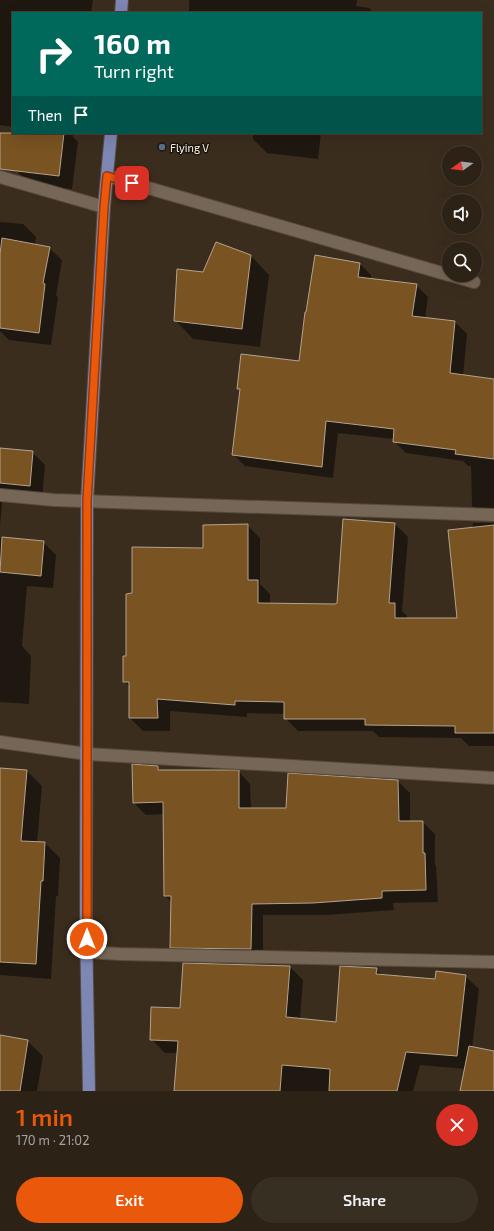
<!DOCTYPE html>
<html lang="en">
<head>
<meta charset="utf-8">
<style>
	body { margin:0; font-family:"Exo 2",sans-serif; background:#382f23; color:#f1f3f6; height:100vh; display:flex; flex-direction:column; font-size:15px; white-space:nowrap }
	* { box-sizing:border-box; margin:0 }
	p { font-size:13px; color:#a6a4a1 }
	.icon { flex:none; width:22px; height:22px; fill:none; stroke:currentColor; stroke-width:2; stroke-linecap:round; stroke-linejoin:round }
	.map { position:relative; height:1091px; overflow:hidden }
	.details { display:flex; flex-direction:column; background:#2c2216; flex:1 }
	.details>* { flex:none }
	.guide { position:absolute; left:12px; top:12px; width:470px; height:122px; border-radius:0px; box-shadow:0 4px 16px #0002,0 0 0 1px #483f35; background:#00695c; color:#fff; overflow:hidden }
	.needle { width:26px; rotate:256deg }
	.controls { position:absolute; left:442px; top:146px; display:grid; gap:8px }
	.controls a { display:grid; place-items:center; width:40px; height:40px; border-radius:50%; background:#2c2216; box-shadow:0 4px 16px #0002,0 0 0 1px #483f35; font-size:20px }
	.pin { position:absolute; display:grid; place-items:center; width:34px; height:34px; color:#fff; margin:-17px; border-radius:8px; box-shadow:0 2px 6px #0006 }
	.me { position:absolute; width:44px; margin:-22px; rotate:0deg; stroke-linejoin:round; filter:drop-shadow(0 0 3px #0008) }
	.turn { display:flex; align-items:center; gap:14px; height:84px; padding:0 16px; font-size:18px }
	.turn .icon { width:52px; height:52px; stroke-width:2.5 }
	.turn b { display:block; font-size:28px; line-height:34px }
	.then { display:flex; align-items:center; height:38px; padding:0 16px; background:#0003; gap:8px; font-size:15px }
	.round { display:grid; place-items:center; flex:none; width:42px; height:42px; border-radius:21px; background:#382f23 }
	.head { display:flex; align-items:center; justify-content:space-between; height:68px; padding:0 16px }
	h1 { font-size:24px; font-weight:600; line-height:30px; color:#ea580c }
	.cta { display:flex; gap:8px; margin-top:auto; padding:8px 16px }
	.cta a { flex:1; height:46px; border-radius:24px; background:#ea580c; color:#fff; font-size:16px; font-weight:600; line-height:46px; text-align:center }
	.cta a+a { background:#382f23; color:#f1f3f6 }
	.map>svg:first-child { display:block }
	.shadow { fill:#0007 }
	.building { fill:#795321; stroke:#b3a390 }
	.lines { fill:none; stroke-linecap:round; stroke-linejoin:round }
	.minor-casing { stroke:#564a3d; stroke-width:14 }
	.primary-casing { stroke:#564a3d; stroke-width:14 }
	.minor { stroke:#766656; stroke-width:12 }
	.primary { stroke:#7e86b4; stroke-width:12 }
	.route-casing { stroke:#983908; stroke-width:10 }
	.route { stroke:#ea580c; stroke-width:7 }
	.service-dot { fill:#5c6f8a; stroke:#1d1710; stroke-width:1.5 }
	.labels { text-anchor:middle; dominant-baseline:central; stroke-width:3; stroke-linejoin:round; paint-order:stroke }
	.poi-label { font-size:11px; fill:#fcf3e9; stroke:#1d1710; text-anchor:start }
</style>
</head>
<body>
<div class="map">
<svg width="494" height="1091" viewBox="0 0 494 1091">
	<rect width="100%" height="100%" fill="#3b2d1e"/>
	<g class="shadow">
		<path d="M 0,0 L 93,0 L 91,13 L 13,13 L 13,127 L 0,125 Z"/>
		<path d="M 189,0 L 357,0 L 356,6 L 369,8 L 374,13 L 189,13 Z"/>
		<path d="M 20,133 L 73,133 L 73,137 L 78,142 L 72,189 L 29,184 L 16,170 Z"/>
		<path d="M 253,133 L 321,133 L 318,159 L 267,153 L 253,139 Z"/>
		<path d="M 0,222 L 23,224 L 36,237 L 35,245 L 49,248 L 62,260 L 56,296 L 58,297 L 51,345 L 9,340 L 0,331 Z"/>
		<path d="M 251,256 L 269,275 L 260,347 L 193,339 L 175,320 L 203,273 Z"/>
		<path d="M 359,263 L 371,275 L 371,280 L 416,285 L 428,297 L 425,319 L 455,322 L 467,334 L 463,376 L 494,380 L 494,519 L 484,518 L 472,506 L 471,466 L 468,466 L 463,461 L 406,453 L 394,441 L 394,439 L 338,433 L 333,478 L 245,466 L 233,454 L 240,391 L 238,388 L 300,362 Z"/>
		<path d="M 0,449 L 32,452 L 45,465 L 42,499 L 3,495 L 0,525 Z"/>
		<path d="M 344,520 L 395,524 L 408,537 L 402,611 L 407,616 L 407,619 L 459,619 L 473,523 L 494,523 L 494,746 L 469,746 L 461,738 L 379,737 L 373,731 L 298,731 L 285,718 L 285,714 L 247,713 L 247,717 L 170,711 L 170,731 L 143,731 L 130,718 L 130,687 L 124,681 L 133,594 L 204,549 L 247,525 L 260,538 L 260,584 L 270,594 L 270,604 L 335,605 L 338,604 Z"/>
		<path d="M 0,538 L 43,542 L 56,555 L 53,588 L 27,586 L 22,646 L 31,656 L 29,704 L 0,702 Z"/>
		<path d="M 157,767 L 161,771 L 238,771 L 250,784 L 251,809 L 287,809 L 398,781 L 410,793 L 410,822 L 423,822 L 435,834 L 435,865 L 436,866 L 438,902 L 393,903 L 394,910 L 326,915 L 263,915 L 263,961 L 183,959 L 171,947 L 172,903 L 165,896 L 164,814 L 146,815 L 134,803 Z"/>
		<path d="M 0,769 L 27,771 L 42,786 L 37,843 L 45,843 L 60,858 L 58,896 L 56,896 L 51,979 L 0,975 Z"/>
		<path d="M 184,964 L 290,967 L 303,980 L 300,1019 L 337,1023 L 376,969 L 383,976 L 436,980 L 465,976 L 479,989 L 472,1048 L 494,1052 L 494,1091 L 461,1091 L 466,1069 L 420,1065 L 413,1091 L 175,1091 L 178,1053 L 165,1053 L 151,1039 L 181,1009 Z"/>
		<path d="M 27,1041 L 43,1056 L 37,1091 L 0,1091 L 0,1045 Z"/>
	</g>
	<g class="building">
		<path d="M 0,133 L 64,133 L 59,176 L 0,169 Z"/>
		<path d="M 2,238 L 50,247 L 43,283 L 45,284 L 39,333 L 0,328 L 0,254 Z"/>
		<path d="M 216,242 L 251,255 L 242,329 L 174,321 L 177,269 L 203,272 Z"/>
		<path d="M 315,255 L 360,263 L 358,277 L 417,284 L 412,316 L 455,321 L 450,373 L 494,379 L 494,459 L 455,454 L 456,450 L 393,442 L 394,429 L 326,421 L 322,467 L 232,455 L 240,389 L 237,389 L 241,354 L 299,361 L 305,312 L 306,312 Z"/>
		<path d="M 0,448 L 33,451 L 30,486 L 0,483 Z"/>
		<path d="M 343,519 L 395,523 L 389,603 L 395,603 L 395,618 L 457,618 L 448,530 L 494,525 L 494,733 L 455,733 L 455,726 L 365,725 L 365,719 L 284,719 L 284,702 L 235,701 L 235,705 L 157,699 L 158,718 L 129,718 L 129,682 L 123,682 L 123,656 L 126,656 L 126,594 L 132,593 L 132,547 L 203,548 L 203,525 L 248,524 L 248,580 L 258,580 L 258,603 L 335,604 L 337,603 Z"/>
		<path d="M 2,537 L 44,541 L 41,576 L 0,572 Z"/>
		<path d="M 132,764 L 158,766 L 158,770 L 239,770 L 239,808 L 286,808 L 288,773 L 398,780 L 399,821 L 423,821 L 423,853 L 425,853 L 426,890 L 382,891 L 382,898 L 313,903 L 252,904 L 251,949 L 170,948 L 171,896 L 164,896 L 163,802 L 133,803 Z"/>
		<path d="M 0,768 L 27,770 L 21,841 L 45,842 L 43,881 L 41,881 L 36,964 L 0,962 Z"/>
		<path d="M 183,963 L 290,966 L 286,1017 L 336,1022 L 340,966 L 377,968 L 376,974 L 435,979 L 436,971 L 466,975 L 457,1056 L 406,1052 L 397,1091 L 329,1091 L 330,1069 L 282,1065 L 280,1091 L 174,1091 L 178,1041 L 150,1040 L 151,1007 L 180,1008 Z"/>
		<path d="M 0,1035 L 28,1040 L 20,1091 L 0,1091 Z"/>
		<path d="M 469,1046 L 494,1051 L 494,1091 L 460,1091 Z"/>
	</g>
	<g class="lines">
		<defs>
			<g id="minor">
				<path d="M 107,176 L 449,275"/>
				<path d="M 0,177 L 104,207"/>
				<path d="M 450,275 L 474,282"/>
				<path d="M 0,495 L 54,500 L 111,502 L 494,515"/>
				<path d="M 0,742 L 87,754 L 494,778"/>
				<path d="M 87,952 L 120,954 L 494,962"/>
			</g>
			<g id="primary">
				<path d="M 121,13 L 122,0"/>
				<path d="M 89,1091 L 86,926 L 87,501 L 104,207 L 111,133"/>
			</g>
		</defs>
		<use href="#minor" class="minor-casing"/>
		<use href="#primary" class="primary-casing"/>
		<use href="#minor" class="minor"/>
		<use href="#primary" class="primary"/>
	</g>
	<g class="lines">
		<defs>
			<path id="route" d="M 87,939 L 87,501 L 104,207 L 107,176 L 132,183"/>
		</defs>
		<use href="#route" class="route-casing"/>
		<use href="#route" class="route"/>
	</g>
	<circle class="service-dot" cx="162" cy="147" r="4"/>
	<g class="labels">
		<g class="poi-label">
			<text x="170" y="147">Flying V</text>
		</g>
	</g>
</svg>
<div class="controls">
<a><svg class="needle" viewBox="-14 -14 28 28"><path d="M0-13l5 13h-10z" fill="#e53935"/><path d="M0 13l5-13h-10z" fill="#a6a4a1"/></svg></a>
<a><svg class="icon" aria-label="sound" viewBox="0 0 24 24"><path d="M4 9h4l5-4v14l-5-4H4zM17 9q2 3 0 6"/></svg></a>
<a><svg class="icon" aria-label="search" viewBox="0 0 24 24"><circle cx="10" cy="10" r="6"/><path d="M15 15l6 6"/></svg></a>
</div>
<div class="pin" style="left:132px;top:183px;background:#d93025"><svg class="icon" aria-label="arrive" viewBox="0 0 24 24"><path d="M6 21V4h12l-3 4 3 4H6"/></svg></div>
<svg class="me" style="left:87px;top:939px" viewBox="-20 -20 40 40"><circle r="17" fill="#ea580c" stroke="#fff" stroke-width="3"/><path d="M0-11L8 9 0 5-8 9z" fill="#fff"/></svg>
<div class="guide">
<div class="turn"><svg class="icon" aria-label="right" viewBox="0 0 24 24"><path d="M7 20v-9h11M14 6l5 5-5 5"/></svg><div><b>160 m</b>Turn right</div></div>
<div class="then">Then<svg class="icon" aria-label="arrive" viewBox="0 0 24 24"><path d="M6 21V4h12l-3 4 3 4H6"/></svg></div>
</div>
</div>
<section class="details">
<div class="head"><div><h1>1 min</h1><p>170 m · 21:02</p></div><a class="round" style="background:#d93025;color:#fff"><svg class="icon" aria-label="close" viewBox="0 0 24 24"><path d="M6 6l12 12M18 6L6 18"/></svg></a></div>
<div class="cta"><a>Exit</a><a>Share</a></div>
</section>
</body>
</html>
